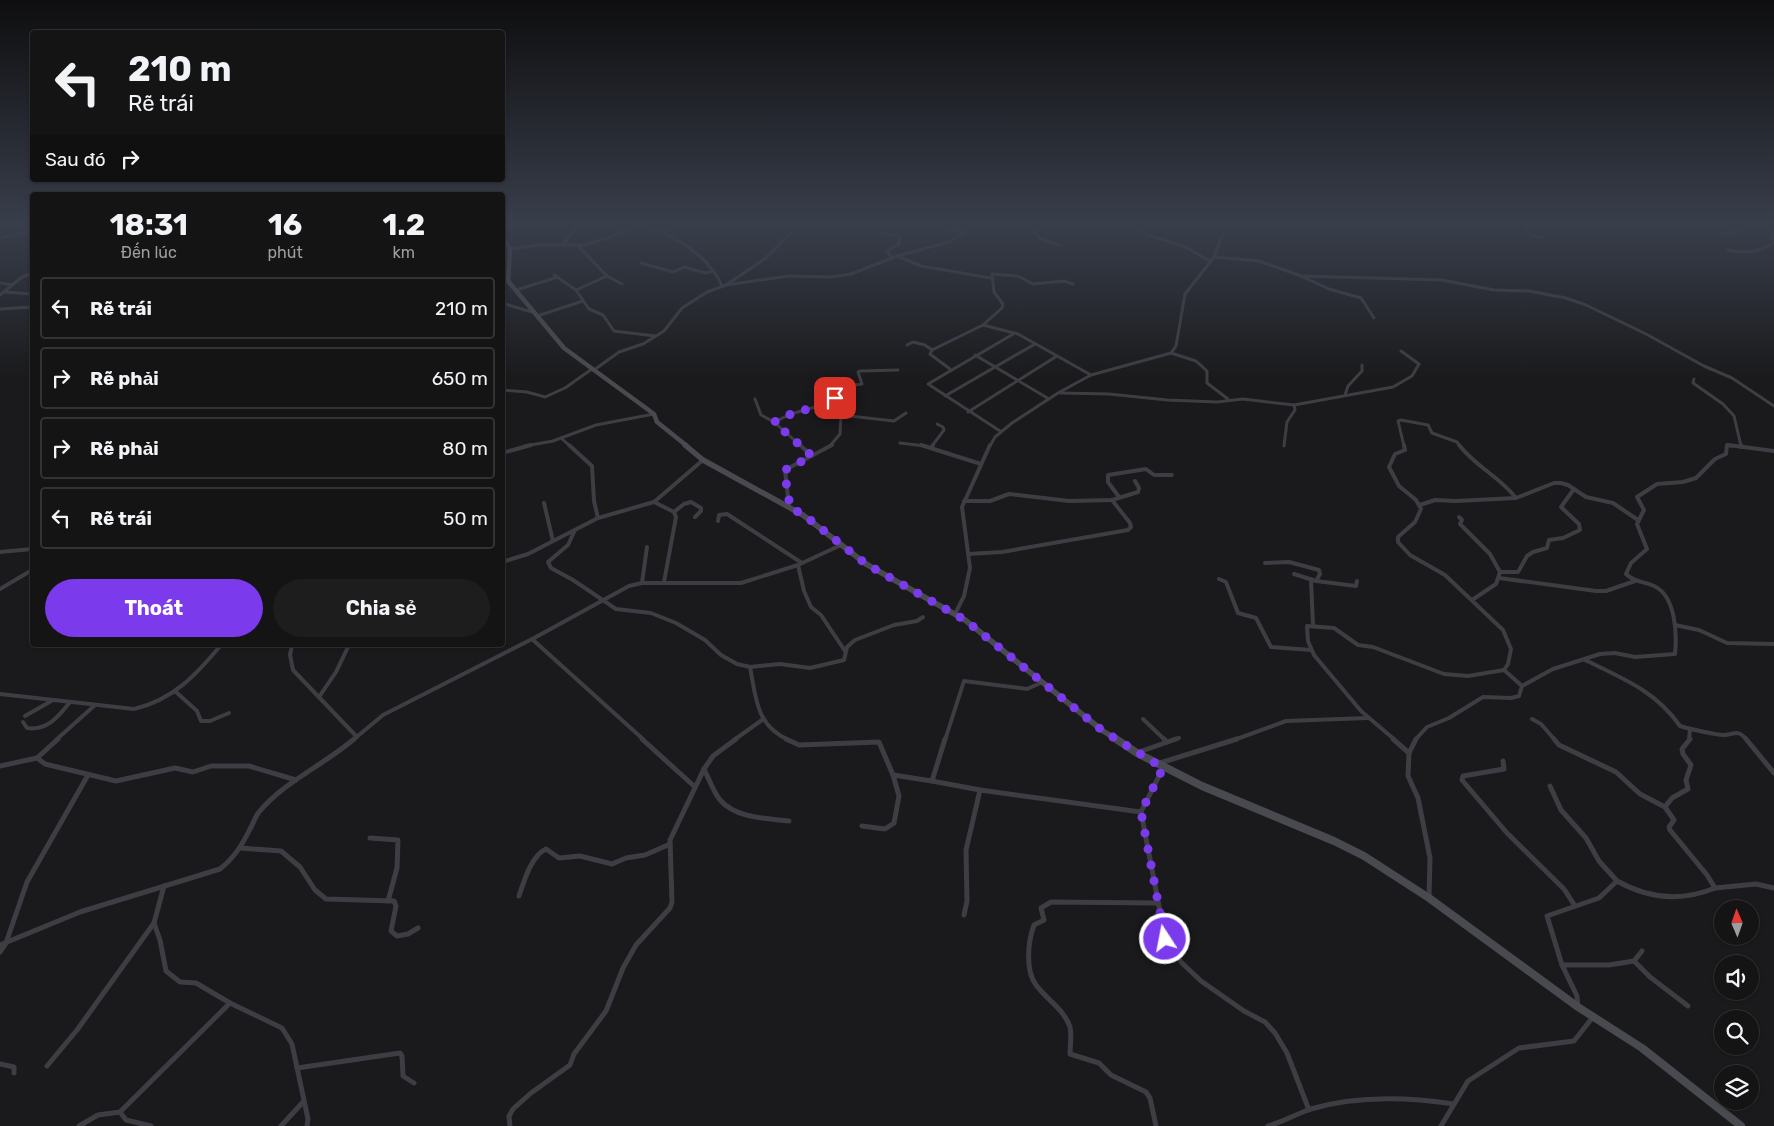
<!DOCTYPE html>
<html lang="vi">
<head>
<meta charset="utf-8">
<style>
	body { margin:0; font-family:Rubik,sans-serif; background:#1d1d1e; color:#f1f3f6; height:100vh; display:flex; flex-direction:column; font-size:19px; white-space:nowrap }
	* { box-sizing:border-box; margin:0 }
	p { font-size:16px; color:#9d9ea0 }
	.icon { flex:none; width:28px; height:28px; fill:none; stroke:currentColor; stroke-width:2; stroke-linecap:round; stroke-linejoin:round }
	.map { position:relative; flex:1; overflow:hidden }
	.panel { position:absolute; left:30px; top:192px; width:475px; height:455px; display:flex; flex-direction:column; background:#141415; border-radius:5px; box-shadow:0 1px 4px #0004,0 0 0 1px #333334 }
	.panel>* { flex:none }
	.top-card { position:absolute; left:30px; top:30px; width:475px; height:152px; border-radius:5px; box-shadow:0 1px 4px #0004,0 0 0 1px #333334; background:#141415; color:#f1f3f6; overflow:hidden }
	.needle { width:32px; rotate:358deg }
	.fabs { position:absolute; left:1714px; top:900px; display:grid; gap:10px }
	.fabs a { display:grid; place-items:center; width:45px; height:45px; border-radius:50%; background:#141415; box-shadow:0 1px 4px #0004,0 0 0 1px #333334; font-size:25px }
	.pin { position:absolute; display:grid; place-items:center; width:42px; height:42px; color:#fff; margin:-21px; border-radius:10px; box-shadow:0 2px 8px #0006 }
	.me { position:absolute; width:55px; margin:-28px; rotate:349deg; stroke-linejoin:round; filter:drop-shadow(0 0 4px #0008) }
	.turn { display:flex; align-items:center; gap:18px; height:105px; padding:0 15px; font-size:22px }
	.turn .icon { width:65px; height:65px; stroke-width:2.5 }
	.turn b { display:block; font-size:35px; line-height:42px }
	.then { display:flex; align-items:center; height:48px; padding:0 15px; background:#0003; gap:10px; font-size:19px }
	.eta { display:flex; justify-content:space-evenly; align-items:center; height:85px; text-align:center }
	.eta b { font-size:30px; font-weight:700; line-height:35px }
	.primary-button { display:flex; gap:10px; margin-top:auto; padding:10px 15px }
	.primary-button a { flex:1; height:58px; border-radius:30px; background:#7c3aed; color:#fff; font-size:20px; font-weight:700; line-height:58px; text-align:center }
	.primary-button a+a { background:#1d1d1e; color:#f1f3f6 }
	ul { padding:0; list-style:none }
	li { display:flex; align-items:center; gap:15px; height:62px; margin:0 10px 8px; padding:0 5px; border:2px solid #333334; border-radius:5px }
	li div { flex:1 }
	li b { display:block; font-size:19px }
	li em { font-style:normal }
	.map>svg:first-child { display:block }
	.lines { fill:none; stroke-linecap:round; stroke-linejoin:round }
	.street-far2 { stroke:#3d3d43; stroke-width:3 }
	.street-far1 { stroke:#3d3d43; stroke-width:4 }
	.street { stroke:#3d3d43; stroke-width:5 }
	.secondary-far2 { stroke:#494a50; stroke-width:4.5 }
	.secondary-far1 { stroke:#494a50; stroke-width:5.5 }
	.secondary { stroke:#494a50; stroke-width:8 }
	.route { stroke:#7c3aed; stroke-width:9; stroke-dasharray:0 16.2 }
</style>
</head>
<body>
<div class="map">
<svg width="1774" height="1126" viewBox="0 0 1774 1126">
	<rect width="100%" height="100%" fill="#1a1a1c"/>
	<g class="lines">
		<g class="street-far2">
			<path d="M 916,222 L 926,227 L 967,232"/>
			<path d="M 1022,222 L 1040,238 L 1059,245"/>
			<path d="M 1127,222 C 1145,239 1166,238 1187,248 C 1196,252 1201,258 1211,261"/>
			<path d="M 1523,222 L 1530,235 L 1543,237"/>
			<path d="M 1673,222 L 1697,229"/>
			<path d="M 1751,222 L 1774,232"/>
			<path d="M 637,225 C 646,228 656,229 664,233 C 686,243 713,263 722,286"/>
			<path d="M 667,233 L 677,222"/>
			<path d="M 880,233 L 899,236 L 899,244 L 887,251 L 892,258"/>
			<path d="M 1723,233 L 1741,232 L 1725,222"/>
			<path d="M 1774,235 L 1771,237 L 1774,240"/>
			<path d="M 0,238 L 32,232"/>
			<path d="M 563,244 L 581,222"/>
			<path d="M 577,245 L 607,276 L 622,284"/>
			<path d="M 510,249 L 538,245 L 584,245 L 611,237 L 641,222"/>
			<path d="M 1728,250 C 1745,254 1760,253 1774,242"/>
			<path d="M 897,256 L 921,266 L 991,278"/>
			<path d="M 1214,257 L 1259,261 L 1301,276 L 1442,280 L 1494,290 L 1529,291 L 1566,298 L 1586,305 L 1646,334 L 1704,366 L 1732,378 L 1774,406"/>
			<path d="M 641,263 L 673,272 L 684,267 L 705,273 L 713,271"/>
			<path d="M 554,275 L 576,290 L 589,309 L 603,315 L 614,331 L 655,336"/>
			<path d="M 1303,277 L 1329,289 L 1361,298 L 1374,318"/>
			<path d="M 0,283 L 13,285"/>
			<path d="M 726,285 L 766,258 L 801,222"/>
			<path d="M 516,290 L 558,277"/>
			<path d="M 576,290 L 607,276"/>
			<path d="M 5,292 L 32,294"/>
			<path d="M 0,295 L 22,277 L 32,273"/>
			<path d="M 502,303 L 535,313"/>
			<path d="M 0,309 L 32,307"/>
			<path d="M 537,316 L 583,301"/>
			<path d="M 983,325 L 1018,334 L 1091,375"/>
			<path d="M 907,345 L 913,342 L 925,345 L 932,350 L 930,354 L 950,369"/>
			<path d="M 932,350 L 983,325 L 1002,308 L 1003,304 L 994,292 L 992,274 L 1018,276 L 1033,284 L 1064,281 L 1073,284"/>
			<path d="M 1171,353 L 1196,361 L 1207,371 L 1207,383 L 1228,399"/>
			<path d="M 975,355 L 1049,399"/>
			<path d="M 594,370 L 619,352 L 643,344 L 664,331 L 682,308 L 707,292 L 726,285 L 789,276 L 831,277 L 851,274 L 897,256 L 949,242 L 981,222"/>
			<path d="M 1694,379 L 1693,383 L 1723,404 L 1734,416 L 1741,446"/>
			<path d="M 502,390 L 527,392 L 545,397 L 565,388 L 592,369"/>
			<path d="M 1060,393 L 1109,394 L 1167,400 L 1217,402 L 1243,399 L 1294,405 L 1393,387 L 1412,376 L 1419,364 L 1401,351"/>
			<path d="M 1345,395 L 1348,386 L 1362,371 L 1362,365"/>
			<path d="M 945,396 L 1035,344"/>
			<path d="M 755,399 L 761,415 L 774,422 L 801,446"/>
			<path d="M 968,412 L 1057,356"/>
			<path d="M 774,422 L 791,414 L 832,402 L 835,398 L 835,388 L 862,384 L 858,372 L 860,371 L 898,370"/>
			<path d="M 1000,431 L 928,384 L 1015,333"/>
			<path d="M 561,438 L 570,446"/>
			<path d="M 900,443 L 925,446"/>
			<path d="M 525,446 L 553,441 L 596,425 L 654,414"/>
			<path d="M 830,446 L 840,434 L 841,415 L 894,421 L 906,413"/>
			<path d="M 932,446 L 944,430 L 943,427 L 937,424"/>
			<path d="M 990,446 L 995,437 L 1012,423 L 1058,393 L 1091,375 L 1171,353 L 1176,346 L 1185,294 L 1214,257 L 1225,228 L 1224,222"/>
			<path d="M 1284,446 L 1287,422 L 1295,410 L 1294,405"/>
			<path d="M 1404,446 L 1398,421 L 1401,420 L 1428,425 L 1432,433 L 1457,442 L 1460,446"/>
			<path d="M 1727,446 L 1738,446"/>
		</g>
		<g class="street-far1">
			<path d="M 569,445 L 592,466 L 594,501 L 598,518"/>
			<path d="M 800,445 L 812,456"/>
			<path d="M 921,445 L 981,464"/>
			<path d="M 1459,445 C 1477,468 1499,476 1516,498"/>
			<path d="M 1728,445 L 1774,451"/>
			<path d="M 1741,445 L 1741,447"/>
			<path d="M 931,448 L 933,445"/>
			<path d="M 502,453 L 531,445"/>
			<path d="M 1119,497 L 1108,482 L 1108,475 L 1146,469 L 1154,475 L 1172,475"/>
			<path d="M 964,501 L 990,501 L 1009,494 L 1069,501 L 1112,500 L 1138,492 L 1139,488 L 1135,481"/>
			<path d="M 654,502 L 674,512 L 676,517 L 664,582"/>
			<path d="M 544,503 L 553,541"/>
			<path d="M 1420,505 L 1435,500 L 1456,501 L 1516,498 L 1554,483 L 1561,483 L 1568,485 L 1586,497 L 1613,503 L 1638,520"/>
			<path d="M 789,506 L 785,470 L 832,445"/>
			<path d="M 674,512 L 684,504 L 691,502 L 701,508 L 701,511 L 695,517"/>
			<path d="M 1459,517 L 1462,520 L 1460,524 L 1490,554 L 1500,572"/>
			<path d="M 718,521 L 719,515 L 727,514 L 802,563"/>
			<path d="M 575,530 L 568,545 L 548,562 L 551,568 L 573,580 L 616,609 L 651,613 L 676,623 L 705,640 L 721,655 L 737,664 L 750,667 L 780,664 L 810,668 L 844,660 L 847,647 L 855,640 L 894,625 L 917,621 L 923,617"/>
			<path d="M 0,552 L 32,549"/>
			<path d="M 968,554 L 1002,552 L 1128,530 L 1131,527 L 1130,523 L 1112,500"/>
			<path d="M 502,562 L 528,554 L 598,518 L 654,502 L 703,460"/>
			<path d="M 1265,563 L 1289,562 L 1319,570 L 1320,574 L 1316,581"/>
			<path d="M 798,565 L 804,591 L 811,607 L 821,615 L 845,651"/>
			<path d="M 1294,574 L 1316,581 L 1356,586 L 1357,581"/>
			<path d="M 1499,578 L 1596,591 L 1606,591 L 1635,581"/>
			<path d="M 1219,579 L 1226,582 L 1238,613 L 1256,618 L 1271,647 L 1311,650"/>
			<path d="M 1311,579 L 1313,625"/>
			<path d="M 642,583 L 647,547"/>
			<path d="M 0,589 L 32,570"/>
			<path d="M 1472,600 L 1496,584 L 1500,572 L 1518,572 L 1527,556 L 1533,552 L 1547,548 L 1549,540 L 1563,538 L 1580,530 L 1579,524 L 1561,507 L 1574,489"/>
			<path d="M 955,614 L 964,596 L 970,568 L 962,507 L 990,445"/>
			<path d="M 1675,625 L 1699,630 L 1727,643 L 1774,644"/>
			<path d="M 532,639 L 644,740"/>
			<path d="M 292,645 L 290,655 L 293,670 L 357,737"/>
			<path d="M 1585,660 C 1622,678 1656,691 1680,726 C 1686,728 1716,735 1723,735 C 1735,735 1737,728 1747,740"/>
			<path d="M 750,667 C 756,698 756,726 789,740"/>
			<path d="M 1504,670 L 1522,686"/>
			<path d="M 176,692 L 197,711 L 201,721 L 210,721 L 229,713"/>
			<path d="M 0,694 L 134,709 C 173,700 196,675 221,645"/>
			<path d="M 319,697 L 336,672 L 349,645"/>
			<path d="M 25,716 L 53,700"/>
			<path d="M 1143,719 L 1165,740"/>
			<path d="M 1532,719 L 1541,724 L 1555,740"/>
			<path d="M 23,722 L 27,728 C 47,731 58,717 70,702"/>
			<path d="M 56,740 L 95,705"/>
			<path d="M 353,740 L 383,715 L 536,637 L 629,586 L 642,583 L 741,583 L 798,565 L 841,545"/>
			<path d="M 734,740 L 762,720"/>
			<path d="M 945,740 L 964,681 L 1027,689 L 1043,682"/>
			<path d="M 1172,740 L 1179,738"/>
			<path d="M 1234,740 L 1286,721 L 1368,718"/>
			<path d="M 1395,740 L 1361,711 L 1314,655 L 1308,641 L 1307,626 L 1334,628 L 1358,645 L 1373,647 L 1444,674 L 1468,676 L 1504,670 L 1508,664 L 1511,649 L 1503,630 L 1445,575 L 1410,555 L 1398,542 L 1398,537 L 1415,522 L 1421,509 L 1416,500 L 1399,486 L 1389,467 L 1395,454 L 1405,450 L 1404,445"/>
			<path d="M 1415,740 L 1427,727 L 1449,718 L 1483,697 L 1511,698 L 1519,696 L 1522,686 L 1553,669 L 1600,654 L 1615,653 L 1635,657 L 1675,654 C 1677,634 1676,596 1654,586 C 1644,581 1635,583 1626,574 L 1631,563 L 1647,549 L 1637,524 L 1644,510 L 1637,497 L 1657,484 L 1683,482 L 1696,478 L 1715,459 L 1726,454 L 1727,445"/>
			<path d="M 1689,740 L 1690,729"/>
		</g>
		<g class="street">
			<path d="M 642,739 L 695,787"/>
			<path d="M 786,739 L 799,745 L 879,742 L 893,775"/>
			<path d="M 1164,739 L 1167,742"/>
			<path d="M 1393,739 L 1409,753 L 1408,776 L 1418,798 L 1430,858 L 1429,898"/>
			<path d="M 1554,739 L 1559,745 L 1616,772 L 1640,794 L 1665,807 L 1674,820 L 1669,827 L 1670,830 L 1707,875 L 1715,888 C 1681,902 1649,899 1617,881 L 1599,898 L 1547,916 L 1562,965 L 1577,996 L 1578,1007"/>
			<path d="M 1746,739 L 1774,773"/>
			<path d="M 1139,752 L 1176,739"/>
			<path d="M 1409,753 L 1416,739"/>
			<path d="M 37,758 L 45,764 L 116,781 L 175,768 L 193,772 L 211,766 L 249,766 L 296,780"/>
			<path d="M 1503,761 L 1504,769 L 1463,776 L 1462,780 L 1507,833 L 1564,889 L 1575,906"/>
			<path d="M 1160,763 L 1237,739"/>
			<path d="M 0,766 L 37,758 L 58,739"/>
			<path d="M 704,769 C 709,779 713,791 720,800 C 737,819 766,818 789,821"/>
			<path d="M 932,781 L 980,790 L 1141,812 L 1166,943 L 1182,963 L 1201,981 L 1244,1011 L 1265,1022 L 1275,1033 L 1287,1053 L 1309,1110"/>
			<path d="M 1550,786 L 1561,810 L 1586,838 L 1599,861 L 1617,881"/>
			<path d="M 1665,807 L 1672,798 L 1688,789 L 1686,780 L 1691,765 L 1683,754 L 1682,749 L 1690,739"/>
			<path d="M 1141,812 L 1163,768"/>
			<path d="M 862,826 L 885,829 L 894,823 L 899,796 L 893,775 L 932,781 L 945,739"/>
			<path d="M 370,838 L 398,840 L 397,868 L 388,901"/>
			<path d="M 240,848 L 281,851 L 300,867 L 315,890 L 326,899 L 394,901 L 396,906 L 391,931 L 397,936 L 408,934 L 418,928"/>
			<path d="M 164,886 L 154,923 L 160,940 L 166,971 L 180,982 L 196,983 L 230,1003 L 282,1028 L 292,1044 L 308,1119 L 307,1126"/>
			<path d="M 1715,888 L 1756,884 L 1774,888"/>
			<path d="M 519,896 C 524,881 531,856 546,849 L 559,858 L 580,856 L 612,864 L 626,858 L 645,855 L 670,844"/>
			<path d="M 964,915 L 967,901 L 966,850 L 980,790"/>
			<path d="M 0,945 L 80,912 L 220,869 C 234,858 242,845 250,829 C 253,824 255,817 259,812 C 285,781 324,765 354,739"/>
			<path d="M 0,952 L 6,943 L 27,882 L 88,775"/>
			<path d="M 1634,961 L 1650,977 L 1688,1006"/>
			<path d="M 1562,965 L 1609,965 L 1634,961 L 1642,951"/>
			<path d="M 0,1064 L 14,1067 L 14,1073"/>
			<path d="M 47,1066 L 77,1030 L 154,923"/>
			<path d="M 297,1068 L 400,1053 L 402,1056 L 403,1076 L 414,1083"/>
			<path d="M 120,1112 L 126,1120 L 151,1126"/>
			<path d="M 79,1126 L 98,1115 L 120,1112 L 230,1003"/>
			<path d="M 281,1126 L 304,1101"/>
			<path d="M 510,1126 L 509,1116 L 513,1109 L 531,1093 L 570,1065 L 574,1054 L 606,1011 L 623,968 L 636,945 L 670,908 L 672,902 L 670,840 L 704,769 L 713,756 L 736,739"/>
			<path d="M 1156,1126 L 1150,1098 L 1146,1092 L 1111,1075 L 1099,1063 L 1070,1054 C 1070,1045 1072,1036 1070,1027 C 1064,1009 1046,999 1036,985 C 1025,970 1028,941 1034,925 L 1044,920 L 1041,908 L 1051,902 L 1157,903"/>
			<path d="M 1268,1126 C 1283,1122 1296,1114 1311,1109 C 1358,1095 1407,1097 1454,1104"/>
			<path d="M 1441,1126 L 1468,1081 L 1519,1048 L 1574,1041 L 1593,1017"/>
		</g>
		<path class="secondary-far2" d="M 502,235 L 510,249 L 508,281 L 564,348 L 654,414 L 657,422 L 687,446"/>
		<path class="secondary-far1" d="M 685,445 L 703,460 L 803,515 L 866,564 L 965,620 L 1103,731 L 1118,740"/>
		<path class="secondary" d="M 1116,739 L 1137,753 L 1202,786 L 1334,841 L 1364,856 L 1429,898 L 1578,1007 L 1642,1048 L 1741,1126"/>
	</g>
	<linearGradient id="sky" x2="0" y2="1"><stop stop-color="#0e0e0f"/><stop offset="0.59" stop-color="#383e4b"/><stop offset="1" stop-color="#383e4b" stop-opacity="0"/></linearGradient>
	<rect width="1774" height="379" fill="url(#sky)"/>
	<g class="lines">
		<path class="route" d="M 835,398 L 829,403 L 791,414 L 774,422 L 812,456 L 785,470 L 784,473 L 789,496 L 789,506 L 809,519 L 866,564 L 965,620 L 1103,731 L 1163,768 L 1141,812 L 1165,939"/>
	</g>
</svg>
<div class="fabs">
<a><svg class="needle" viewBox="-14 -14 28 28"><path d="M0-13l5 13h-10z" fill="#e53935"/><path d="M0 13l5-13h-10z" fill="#9d9ea0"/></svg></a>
<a><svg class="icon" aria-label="sound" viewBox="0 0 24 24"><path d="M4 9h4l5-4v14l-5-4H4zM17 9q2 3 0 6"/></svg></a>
<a><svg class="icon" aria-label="search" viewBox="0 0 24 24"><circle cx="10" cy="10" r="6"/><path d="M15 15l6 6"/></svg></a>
<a><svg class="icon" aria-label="layers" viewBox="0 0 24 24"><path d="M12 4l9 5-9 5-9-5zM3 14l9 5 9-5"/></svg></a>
</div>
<div class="pin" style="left:835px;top:398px;background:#d93025"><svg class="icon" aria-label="arrive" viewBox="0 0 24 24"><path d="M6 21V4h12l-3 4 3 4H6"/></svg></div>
<svg class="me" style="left:1165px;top:939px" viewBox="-20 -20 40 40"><circle r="17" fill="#7c3aed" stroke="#fff" stroke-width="3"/><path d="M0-11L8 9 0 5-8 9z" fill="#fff"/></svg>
<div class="top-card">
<div class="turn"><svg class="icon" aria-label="left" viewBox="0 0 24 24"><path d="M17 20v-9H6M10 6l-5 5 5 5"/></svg><div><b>210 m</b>Rẽ trái</div></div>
<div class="then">Sau đó<svg class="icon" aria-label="right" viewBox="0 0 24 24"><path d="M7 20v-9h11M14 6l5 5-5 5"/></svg></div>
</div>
<section class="panel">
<div class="eta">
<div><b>18:31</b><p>Đến lúc</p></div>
<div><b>16</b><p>phút</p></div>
<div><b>1.2</b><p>km</p></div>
</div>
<ul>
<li><svg class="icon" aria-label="left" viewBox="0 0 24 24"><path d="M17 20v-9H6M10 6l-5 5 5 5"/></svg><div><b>Rẽ trái</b></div><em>210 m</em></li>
<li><svg class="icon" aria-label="right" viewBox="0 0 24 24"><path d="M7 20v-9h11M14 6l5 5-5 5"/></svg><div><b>Rẽ phải</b></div><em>650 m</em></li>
<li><svg class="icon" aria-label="right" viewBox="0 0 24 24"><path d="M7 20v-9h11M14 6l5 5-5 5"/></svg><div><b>Rẽ phải</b></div><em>80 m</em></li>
<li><svg class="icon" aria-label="left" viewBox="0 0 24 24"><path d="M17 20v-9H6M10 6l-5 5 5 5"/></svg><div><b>Rẽ trái</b></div><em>50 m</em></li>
</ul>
<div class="primary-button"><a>Thoát</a><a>Chia sẻ</a></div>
</section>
</div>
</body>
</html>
